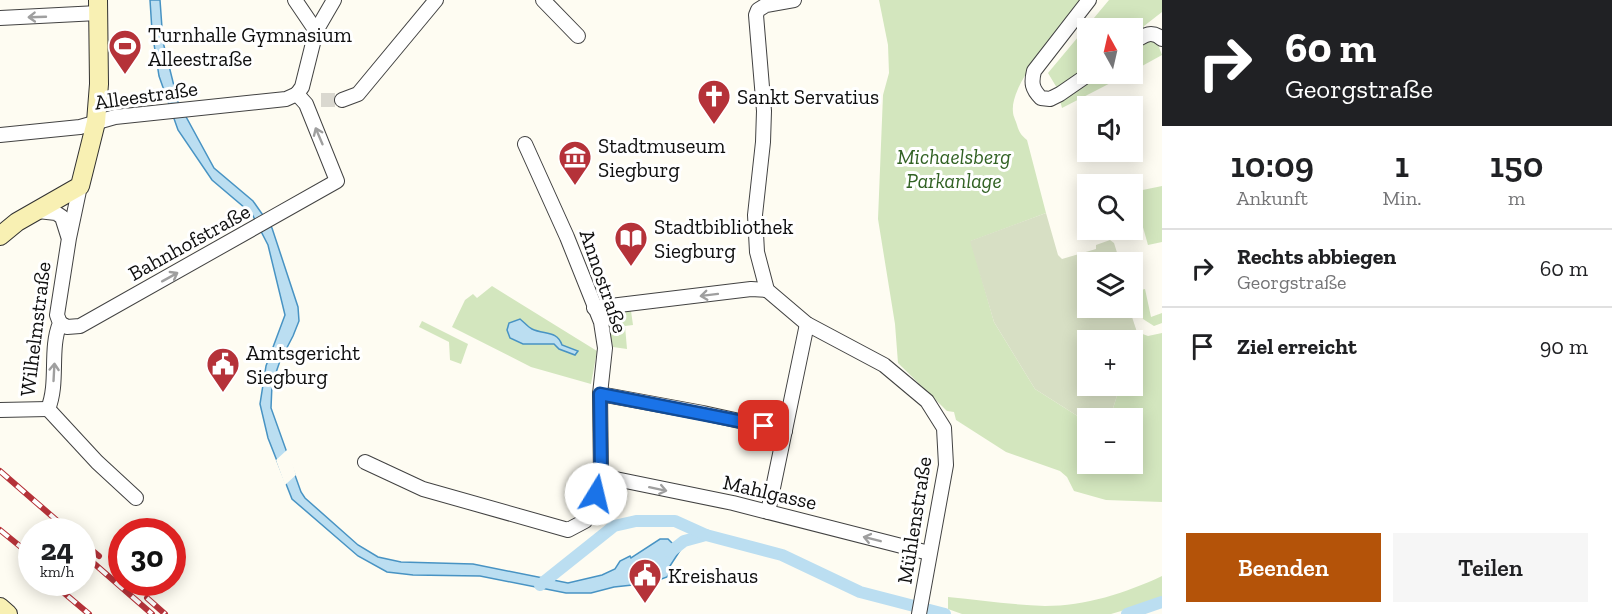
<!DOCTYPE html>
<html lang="de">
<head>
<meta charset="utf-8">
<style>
	body { margin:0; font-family:"Zilla Slab",serif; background:#f6f6f6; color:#202124; height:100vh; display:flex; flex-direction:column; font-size:22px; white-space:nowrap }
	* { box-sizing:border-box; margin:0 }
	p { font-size:20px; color:#757577 }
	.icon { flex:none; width:33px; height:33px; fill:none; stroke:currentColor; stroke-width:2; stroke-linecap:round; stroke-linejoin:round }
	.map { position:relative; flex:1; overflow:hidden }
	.details { display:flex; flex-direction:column; background:#fff; width:450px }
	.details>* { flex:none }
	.top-card { background:#202124; color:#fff; overflow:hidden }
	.needle { width:39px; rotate:352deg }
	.buttons { position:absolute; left:1077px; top:18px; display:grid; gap:12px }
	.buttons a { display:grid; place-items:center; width:66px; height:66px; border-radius:0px; background:#fff; box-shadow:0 3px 15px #0003; font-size:30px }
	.speed { position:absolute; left:18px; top:518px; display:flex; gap:12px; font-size:30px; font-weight:700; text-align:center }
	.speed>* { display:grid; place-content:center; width:78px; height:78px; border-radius:50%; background:#fff; box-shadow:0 3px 15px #0003; line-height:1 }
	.speed small { font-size:15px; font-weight:400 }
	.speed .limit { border:9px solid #d22; background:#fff; color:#111 }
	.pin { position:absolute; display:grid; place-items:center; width:51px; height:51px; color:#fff; margin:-26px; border-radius:12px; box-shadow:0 3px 9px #0006 }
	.me { position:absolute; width:66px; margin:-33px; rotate:9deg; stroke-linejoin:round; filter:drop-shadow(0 0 4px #0008) }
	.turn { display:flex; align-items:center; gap:21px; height:126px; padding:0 24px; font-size:27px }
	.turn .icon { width:78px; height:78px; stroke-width:2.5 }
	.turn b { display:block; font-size:42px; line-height:51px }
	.eta { display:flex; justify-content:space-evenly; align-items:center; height:102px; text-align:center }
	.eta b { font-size:36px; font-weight:600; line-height:42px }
	.button { display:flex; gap:12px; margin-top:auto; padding:12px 24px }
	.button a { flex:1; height:69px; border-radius:0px; background:#b45309; color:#fff; font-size:24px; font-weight:600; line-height:69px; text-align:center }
	.button a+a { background:#f6f6f6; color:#202124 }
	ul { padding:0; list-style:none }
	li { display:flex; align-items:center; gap:18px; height:78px; padding:0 24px; border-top:2px solid #e0e0e0 }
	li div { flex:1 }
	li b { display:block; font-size:22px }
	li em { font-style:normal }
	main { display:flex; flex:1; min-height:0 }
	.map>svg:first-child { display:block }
	.green { fill:#d3e6be }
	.cemetery { fill:#d7dfc4 }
	.water { fill:#bbdef1; stroke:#4893c3; stroke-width:1.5 }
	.pier { fill:#fefcf2 }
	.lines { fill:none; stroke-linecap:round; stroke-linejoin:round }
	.canal { stroke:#bbdef1; stroke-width:12 }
	.minor-tunnel { stroke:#dad8d0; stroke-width:14; stroke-dasharray:14 7; stroke-linecap:butt }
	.minor-casing { stroke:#424242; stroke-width:16 }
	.secondary-casing { stroke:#313131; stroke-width:20 }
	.minor { stroke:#fff; stroke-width:14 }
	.secondary { stroke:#f8f0b3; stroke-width:18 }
	.rail-casing { stroke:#b53239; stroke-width:6 }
	.rail { stroke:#fff; stroke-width:4; stroke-dasharray:11; stroke-linecap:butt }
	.oneway { stroke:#9f9f9f }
	.route-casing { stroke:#114b97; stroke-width:15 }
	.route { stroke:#1a73e8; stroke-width:10 }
	.labels { text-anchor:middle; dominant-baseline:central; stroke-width:6; stroke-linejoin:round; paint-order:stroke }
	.poi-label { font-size:21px; fill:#0f0f0f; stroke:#fff; text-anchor:start }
	.street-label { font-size:21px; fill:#0f0f0f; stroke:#fff }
	.park-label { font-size:21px; font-style:italic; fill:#326224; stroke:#fff }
</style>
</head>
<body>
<main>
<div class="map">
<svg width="1162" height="614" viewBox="0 0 1162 614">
	<rect width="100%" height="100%" fill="#fefcf2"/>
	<g class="green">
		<path d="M 879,0 L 1086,0 C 1067,23 1009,81 1013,112 C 1013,116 1016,121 1017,125 C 1019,132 1021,135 1027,140 L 1046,213 L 971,241 L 994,322 L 1035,389 L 1087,422 L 1088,464 L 1132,464 L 1132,418 L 1110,418 L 1120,386 L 1132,386 L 1133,347 L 1137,332 L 1148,336 L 1162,333 L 1162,502 L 1106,500 L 1074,491 L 1067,477 L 1060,471 L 1006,452 L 956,420 L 954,412 L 947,411 L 898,363 L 895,324 L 878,219 L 883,95 L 889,73 L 888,45 Z"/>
		<path d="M 1109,0 L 1162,0 L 1162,12 L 1144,26 L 1143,31 L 1133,37 L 1132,28 L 1088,28 L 1087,66 L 1057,88 L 1048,73 Z"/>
		<path d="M 1146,39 L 1157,42 L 1162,55 L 1133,71 L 1132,49 Z"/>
		<path d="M 1098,74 L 1128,74 L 1062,108 L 1060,101 Z"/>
		<path d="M 1162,186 L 1162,242 L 1148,245 L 1133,192 Z"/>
		<path d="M 492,286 L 597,351 L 591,384 L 531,367 L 452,327 L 465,300 L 473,294 L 477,298 Z"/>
		<path d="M 1145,289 L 1151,317 L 1162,313 L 1162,323 L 1154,326 L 1143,319 L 1137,291 Z"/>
		<path d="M 631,311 L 633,325 L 625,326 L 627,349 L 613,347 L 606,316 L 608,313 Z"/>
		<path d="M 422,321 L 468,344 L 461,364 L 450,360 L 449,342 L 419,327 Z"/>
		<path d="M 1162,576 L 1162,599 L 1111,614 L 962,614 L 948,609 L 948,597 C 980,600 1013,605 1045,606 C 1085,606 1126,593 1162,576 Z"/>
	</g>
	<path class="cemetery" d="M 1046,213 L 1058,255 L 1062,259 L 1096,249 L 1096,245 L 1110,240 L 1114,243 L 1120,262 L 1088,262 L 1088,308 L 1129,308 L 1137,332 L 1133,347 L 1132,340 L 1088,340 L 1088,386 L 1120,386 L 1110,418 L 1088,418 L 1087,422 L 1035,389 L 994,322 L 970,241 Z"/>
	<g class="water">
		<path d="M 150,0 L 160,0 L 163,42 L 178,102 L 214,168 L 253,201 L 272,228 L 298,307 L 299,321 L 293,336 L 280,361 L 272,384 L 271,408 L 301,492 L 305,498 L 358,545 L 378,557 L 401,562 L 473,564 L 568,583 L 602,575 L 615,569 L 620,561 L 630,556 L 631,558 L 660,539 L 668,539 L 674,545 L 679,540 L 683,546 L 668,569 L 670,572 L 667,577 L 651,583 L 614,587 L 591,593 L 566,593 L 480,576 L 413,575 L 387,572 L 358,556 L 292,499 L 268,438 L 260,404 L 266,366 L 285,315 L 268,245 L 252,214 L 212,180 L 178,130 L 159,76 L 152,31 Z"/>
		<path d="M 520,319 C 524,322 528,327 532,329 C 544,335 557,330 562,345 L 578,351 L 575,355 L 559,349 L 554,344 L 523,344 L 510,338 L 507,330 L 509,323 Z"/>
	</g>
	<path class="pier" d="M 288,449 L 296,475 L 285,485 L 276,460 Z"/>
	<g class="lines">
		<g class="canal">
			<path d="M 670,552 L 684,541 L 706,535 L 782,555 L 860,592 L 945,614"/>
			<path d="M 540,585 L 614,526 L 636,521 L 675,521 L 706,535"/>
			<path d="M 1127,614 L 1162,602"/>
		</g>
		<path class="minor-tunnel" d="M 321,100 L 342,100"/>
		<defs>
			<g id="minor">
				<path d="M 295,0 L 316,31"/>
				<path d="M 543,0 L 578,36"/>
				<path d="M 794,0 L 766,5 L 758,10 L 756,15 L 764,111 L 763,142 L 755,215 L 757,252 L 767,290 L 807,324 L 884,365 L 927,401 L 944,428 L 946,465 L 919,614"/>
				<path d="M 0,18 L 98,13"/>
				<path d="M 1132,43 C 1143,36 1151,29 1162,39"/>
				<path d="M 1089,74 L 1060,94 L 1050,99 L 1041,98 C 1032,89 1031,83 1034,71 L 1089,0"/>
				<path d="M 297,94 L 302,87 L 316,31 L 334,0"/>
				<path d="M 342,100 L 358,94 L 436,0"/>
				<path d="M 0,135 L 80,127 L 115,117 L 286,99 L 297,94"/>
				<path d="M 38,211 L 56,213 L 62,217 L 68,236"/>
				<path d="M 594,308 L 751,289 L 767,290"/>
				<path d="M 60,323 L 67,327 L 80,326 L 337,181 L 306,104 L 297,94"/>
				<path d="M 600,394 L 703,413 L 785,431"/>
				<path d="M 48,409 C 59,382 49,350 60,323 L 57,315 L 69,238 L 80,186"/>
				<path d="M 48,409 L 97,462 L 136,498"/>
				<path d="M 0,410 L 48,409"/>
				<path d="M 365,462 L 423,489 L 568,530 L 585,521 L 591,512 L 601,476 L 600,394 L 605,348 L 601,322 L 567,237 L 525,144"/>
				<path d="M 601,476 L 733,503 L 929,553"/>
				<path d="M 768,512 L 807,324"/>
			</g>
			<g id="secondary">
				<path d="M 0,236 L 17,222 L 80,186 L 96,122 L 99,84 L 98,0"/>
				<path d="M 0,607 L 8,614"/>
			</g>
		</defs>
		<use href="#minor" class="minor-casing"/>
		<use href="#secondary" class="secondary-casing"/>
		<use href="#minor" class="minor"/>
		<use href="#secondary" class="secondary"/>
		<defs>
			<g id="rail">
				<path d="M 0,471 L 69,531"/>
				<path d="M 0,530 L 32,556"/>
				<path d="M 82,542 L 99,556"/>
				<path d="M 82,553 L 152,614"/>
				<path d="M 51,582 L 89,614"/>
				<path d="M 147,598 L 165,614"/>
			</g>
		</defs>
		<use href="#rail" class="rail-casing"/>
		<use href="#rail" class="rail"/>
	</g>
	<defs><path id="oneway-shaft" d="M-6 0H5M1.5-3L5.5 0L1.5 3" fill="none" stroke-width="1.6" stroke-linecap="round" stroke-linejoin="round" transform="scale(1.5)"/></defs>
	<g class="oneway">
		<use href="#oneway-shaft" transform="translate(37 17) rotate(178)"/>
		<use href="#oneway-shaft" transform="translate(319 136) rotate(-113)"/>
		<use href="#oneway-shaft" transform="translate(170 277) rotate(-29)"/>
		<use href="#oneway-shaft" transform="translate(709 295) rotate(173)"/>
		<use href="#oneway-shaft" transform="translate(54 372) rotate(-87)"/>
		<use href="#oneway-shaft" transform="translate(658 489) rotate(12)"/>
		<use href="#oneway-shaft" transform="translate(872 539) rotate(-166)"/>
	</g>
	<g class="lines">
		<defs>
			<path id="route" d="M 596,494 L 601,476 L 600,394 L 764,426"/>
		</defs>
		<use href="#route" class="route-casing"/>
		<use href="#route" class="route"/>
	</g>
	<defs>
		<symbol id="stadium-pin" viewBox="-11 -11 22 30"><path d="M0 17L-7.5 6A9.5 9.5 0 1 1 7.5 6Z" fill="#b53239" stroke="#fff"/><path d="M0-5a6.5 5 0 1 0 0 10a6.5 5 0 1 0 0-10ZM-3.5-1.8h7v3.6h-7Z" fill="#fff"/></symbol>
		<symbol id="church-pin" viewBox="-11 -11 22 30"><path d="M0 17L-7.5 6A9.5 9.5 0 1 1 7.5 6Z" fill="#b53239" stroke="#fff"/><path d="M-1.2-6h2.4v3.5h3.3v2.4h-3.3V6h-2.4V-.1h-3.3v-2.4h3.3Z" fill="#fff"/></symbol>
		<symbol id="museum-pin" viewBox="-11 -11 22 30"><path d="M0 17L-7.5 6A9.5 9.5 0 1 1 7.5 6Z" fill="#b53239" stroke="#fff"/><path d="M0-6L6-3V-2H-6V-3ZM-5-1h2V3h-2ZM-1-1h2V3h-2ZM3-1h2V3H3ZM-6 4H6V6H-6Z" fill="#fff"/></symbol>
		<symbol id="library-pin" viewBox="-11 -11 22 30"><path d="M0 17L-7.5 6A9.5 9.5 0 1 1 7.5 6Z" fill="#b53239" stroke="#fff"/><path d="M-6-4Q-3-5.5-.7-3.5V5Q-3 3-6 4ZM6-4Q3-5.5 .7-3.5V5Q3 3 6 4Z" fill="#fff"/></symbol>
		<symbol id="civic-pin" viewBox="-11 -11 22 30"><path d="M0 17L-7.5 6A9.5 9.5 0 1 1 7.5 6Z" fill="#b53239" stroke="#fff"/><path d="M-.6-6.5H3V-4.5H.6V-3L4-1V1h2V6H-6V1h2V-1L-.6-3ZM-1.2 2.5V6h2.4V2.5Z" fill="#fff"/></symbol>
	</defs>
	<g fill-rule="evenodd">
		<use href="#stadium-pin" x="106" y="27" width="38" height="52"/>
		<use href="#church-pin" x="695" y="77" width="38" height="52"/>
		<use href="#museum-pin" x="556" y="138" width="38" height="52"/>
		<use href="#library-pin" x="612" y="219" width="38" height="52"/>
		<use href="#civic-pin" x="204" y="345" width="38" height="52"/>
		<use href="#civic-pin" x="626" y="556" width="38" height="52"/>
	</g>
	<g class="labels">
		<g class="poi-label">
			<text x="148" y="34">Turnhalle Gymnasium<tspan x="148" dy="24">Alleestraße</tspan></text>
			<text x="737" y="96">Sankt Servatius</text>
			<text x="598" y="145">Stadtmuseum<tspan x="598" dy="24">Siegburg</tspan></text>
			<text x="654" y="226">Stadtbibliothek<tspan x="654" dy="24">Siegburg</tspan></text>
			<text x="246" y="352">Amtsgericht<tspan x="246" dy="24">Siegburg</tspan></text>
			<text x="668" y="575">Kreishaus</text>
		</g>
		<g class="street-label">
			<text transform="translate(146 95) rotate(-8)">Alleestraße</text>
			<text transform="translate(189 242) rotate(-29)">Bahnhofstraße</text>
			<text transform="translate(604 281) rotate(71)">Annostraße</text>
			<text transform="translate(35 329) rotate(-83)">Wilhelmstraße</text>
			<text transform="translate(770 492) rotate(13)">Mahlgasse</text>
			<text transform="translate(914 520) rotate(-81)">Mühlenstraße</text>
		</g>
		<g class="park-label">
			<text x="954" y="156">Michaelsberg<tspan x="954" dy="24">Parkanlage</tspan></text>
		</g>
	</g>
</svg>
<div class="buttons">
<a><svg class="needle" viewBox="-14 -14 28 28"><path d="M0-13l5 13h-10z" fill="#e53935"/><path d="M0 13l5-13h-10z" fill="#757577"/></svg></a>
<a><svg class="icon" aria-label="sound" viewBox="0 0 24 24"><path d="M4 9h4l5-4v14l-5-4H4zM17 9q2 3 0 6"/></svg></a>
<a><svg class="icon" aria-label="search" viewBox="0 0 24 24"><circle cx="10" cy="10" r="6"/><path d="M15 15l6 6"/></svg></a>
<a><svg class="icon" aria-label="layers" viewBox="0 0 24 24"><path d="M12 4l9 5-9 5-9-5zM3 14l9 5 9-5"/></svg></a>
<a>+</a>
<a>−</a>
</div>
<div class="speed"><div>24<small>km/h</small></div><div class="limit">30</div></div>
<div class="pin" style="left:764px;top:426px;background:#d93025"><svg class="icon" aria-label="arrive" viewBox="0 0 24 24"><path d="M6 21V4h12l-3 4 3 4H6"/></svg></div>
<svg class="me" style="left:596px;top:494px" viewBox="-20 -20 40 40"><circle r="19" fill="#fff"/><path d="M0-13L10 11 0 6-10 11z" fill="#1a73e8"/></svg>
</div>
<section class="details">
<div class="top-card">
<div class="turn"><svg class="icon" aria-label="right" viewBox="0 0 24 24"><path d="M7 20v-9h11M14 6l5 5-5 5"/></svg><div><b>60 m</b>Georgstraße</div></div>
</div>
<div class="eta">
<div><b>10:09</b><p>Ankunft</p></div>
<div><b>1</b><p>Min.</p></div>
<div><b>150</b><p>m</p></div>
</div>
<ul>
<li><svg class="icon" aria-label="right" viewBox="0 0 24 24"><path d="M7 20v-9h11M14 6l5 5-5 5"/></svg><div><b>Rechts abbiegen</b><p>Georgstraße</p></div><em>60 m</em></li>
<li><svg class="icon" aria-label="arrive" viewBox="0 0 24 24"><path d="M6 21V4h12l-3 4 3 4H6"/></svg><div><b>Ziel erreicht</b></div><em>90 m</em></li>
</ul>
<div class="button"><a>Beenden</a><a>Teilen</a></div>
</section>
</main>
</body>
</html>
